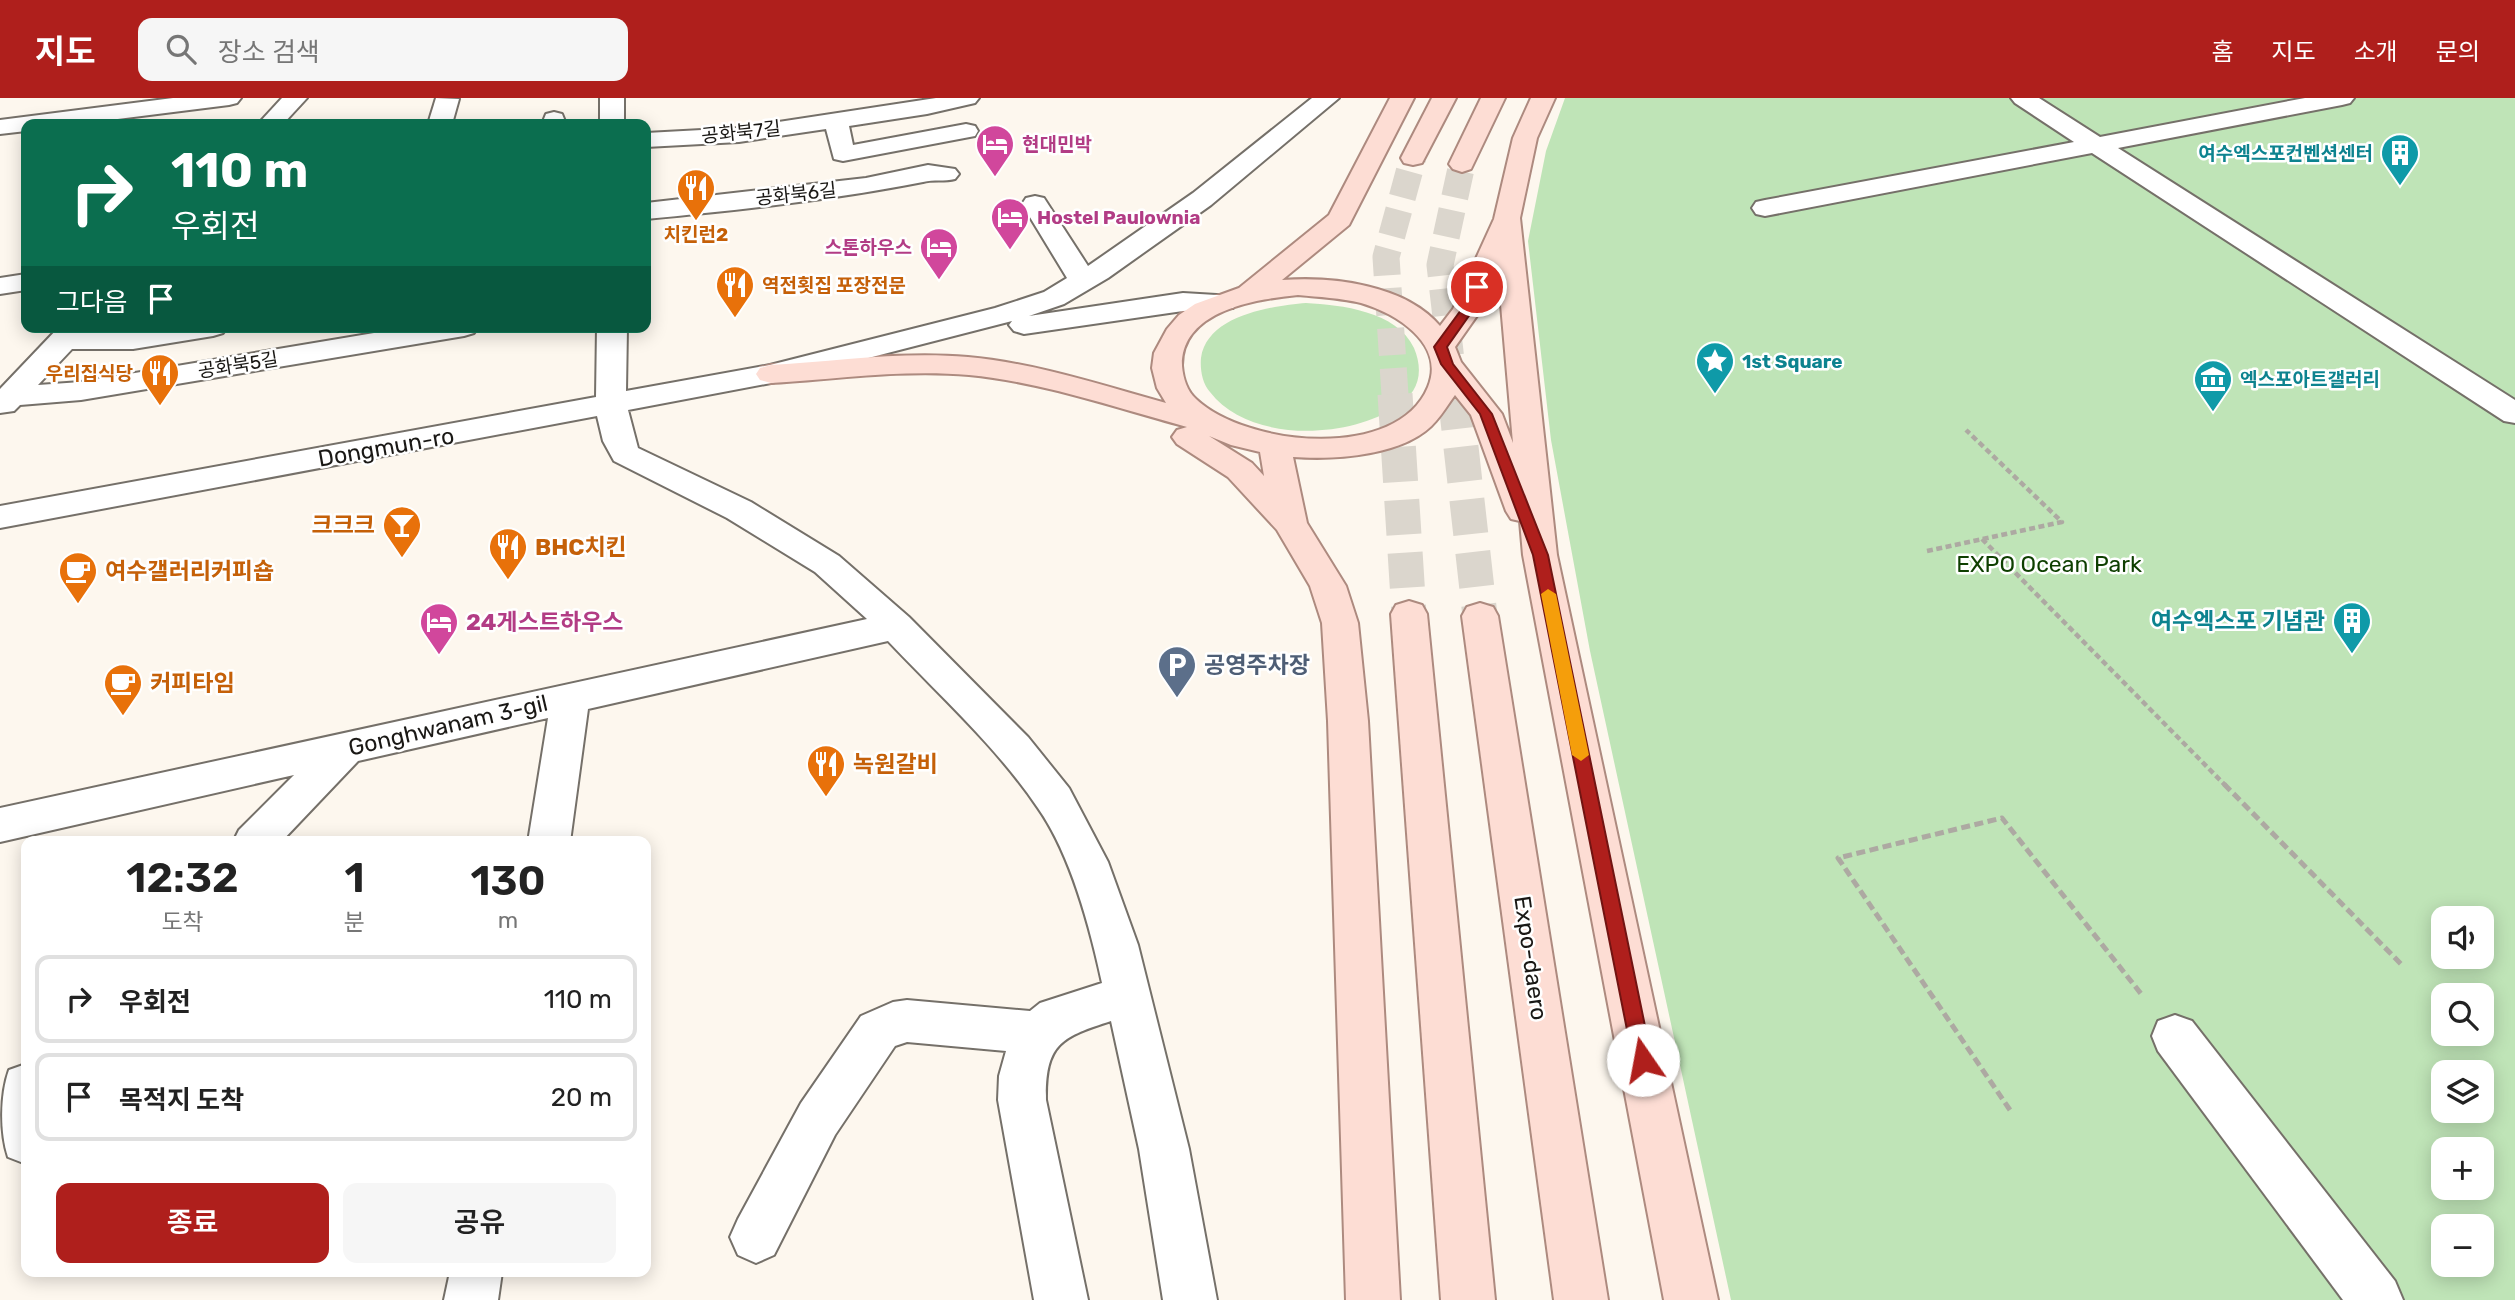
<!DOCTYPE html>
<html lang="ko">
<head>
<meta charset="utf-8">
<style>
	body { margin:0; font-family:Rubik,"Noto Sans KR",sans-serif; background:#f6f6f6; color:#222; height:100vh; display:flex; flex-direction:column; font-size:26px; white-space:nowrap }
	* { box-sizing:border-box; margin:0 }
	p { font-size:23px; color:#767676 }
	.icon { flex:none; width:38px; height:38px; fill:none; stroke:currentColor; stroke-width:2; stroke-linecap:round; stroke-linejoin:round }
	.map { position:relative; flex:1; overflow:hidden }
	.details { position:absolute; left:21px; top:738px; width:630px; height:441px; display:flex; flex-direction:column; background:#fff; border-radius:14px; box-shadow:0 4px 18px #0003 }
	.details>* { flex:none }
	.guide { position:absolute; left:21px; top:21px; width:630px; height:214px; border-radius:14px; box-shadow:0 4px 18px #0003; background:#0b6e4f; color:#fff; overflow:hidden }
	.controls { position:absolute; left:2431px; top:808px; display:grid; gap:14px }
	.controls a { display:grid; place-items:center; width:63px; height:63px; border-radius:14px; background:#fff; box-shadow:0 4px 18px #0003; font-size:35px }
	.pin { position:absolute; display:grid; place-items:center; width:60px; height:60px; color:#fff; margin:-30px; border:4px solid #fff; border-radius:50%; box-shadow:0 2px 7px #0007 }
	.me { position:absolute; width:77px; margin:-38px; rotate:348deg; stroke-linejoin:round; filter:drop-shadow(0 0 5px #0008) }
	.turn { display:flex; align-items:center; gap:24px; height:147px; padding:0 35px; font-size:32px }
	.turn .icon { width:91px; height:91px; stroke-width:2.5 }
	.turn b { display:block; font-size:49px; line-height:60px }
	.then { display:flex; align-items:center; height:66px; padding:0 35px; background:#0003; gap:14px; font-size:26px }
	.eta { display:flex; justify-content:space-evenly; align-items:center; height:119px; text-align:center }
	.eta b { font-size:42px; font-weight:600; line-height:49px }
	.primary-button { display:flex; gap:14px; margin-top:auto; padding:14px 35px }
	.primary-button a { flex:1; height:80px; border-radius:14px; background:#af1f1c; color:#fff; font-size:28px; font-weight:600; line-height:80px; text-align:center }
	.primary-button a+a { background:#f6f6f6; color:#222 }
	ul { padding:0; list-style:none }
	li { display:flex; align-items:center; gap:21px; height:88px; margin:0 14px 10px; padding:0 21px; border:4px solid #e0e0e0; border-radius:14px }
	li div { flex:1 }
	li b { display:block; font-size:26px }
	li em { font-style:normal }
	header { display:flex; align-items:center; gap:42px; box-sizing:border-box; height:98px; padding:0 35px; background:#af1f1c; color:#fff }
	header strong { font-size:33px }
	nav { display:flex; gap:38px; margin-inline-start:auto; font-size:24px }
	.search { width:490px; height:63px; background:#f6f6f6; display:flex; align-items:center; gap:18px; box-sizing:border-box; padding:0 24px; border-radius:14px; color:#767676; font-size:26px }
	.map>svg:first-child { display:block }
	.green { fill:#bfe4b7; fill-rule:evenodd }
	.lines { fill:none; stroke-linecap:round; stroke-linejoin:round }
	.major-tunnel-far1 { stroke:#dbd6cd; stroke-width:27; stroke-dasharray:27 13; stroke-linecap:butt }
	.major-tunnel { stroke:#dbd6cd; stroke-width:35; stroke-dasharray:35 18; stroke-linecap:butt }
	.minor-casing { stroke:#757069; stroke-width:4 }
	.major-casing { stroke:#ad8a7f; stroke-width:4 }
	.path-far1 { stroke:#ada9a2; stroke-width:4.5; stroke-dasharray:6 3.5; stroke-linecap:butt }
	.path { stroke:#ada9a2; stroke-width:5; stroke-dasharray:9 4.5; stroke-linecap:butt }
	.minor { fill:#fff; fill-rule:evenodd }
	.major { fill:#fdddd4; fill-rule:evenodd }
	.route { fill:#af1f1c; stroke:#721412; stroke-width:2 }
	.slow { fill:#f59e0b }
	.labels { text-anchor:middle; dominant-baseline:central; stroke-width:5; stroke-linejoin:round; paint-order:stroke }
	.far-street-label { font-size:19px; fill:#1a1815; stroke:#fff }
	.far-hotel-label { font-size:19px; font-weight:bold; fill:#b23c85; stroke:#fff; text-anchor:start }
	.far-culture-label { font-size:19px; font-weight:bold; fill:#0d838f; stroke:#fff; text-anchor:start }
	.far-food-label { font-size:19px; font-weight:bold; fill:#c56008; stroke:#fff }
	.street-label { font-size:23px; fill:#1a1815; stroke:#fff }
	.food-label { font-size:23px; font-weight:bold; fill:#c56008; stroke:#fff; text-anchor:start }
	.park-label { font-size:23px; fill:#0e3f00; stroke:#fff }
	.culture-label { font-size:23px; font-weight:bold; fill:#0d838f; stroke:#fff; text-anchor:end }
	.hotel-label { font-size:23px; font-weight:bold; fill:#b23c85; stroke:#fff; text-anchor:start }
	.service-label { font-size:23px; font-weight:bold; fill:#4e5e75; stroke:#fff; text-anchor:start }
</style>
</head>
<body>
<header>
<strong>지도</strong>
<div class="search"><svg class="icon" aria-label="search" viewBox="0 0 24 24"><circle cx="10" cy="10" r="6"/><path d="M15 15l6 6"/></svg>장소 검색</div>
<nav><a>홈</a><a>지도</a><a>소개</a><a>문의</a></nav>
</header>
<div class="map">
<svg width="2515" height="1202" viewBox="0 0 2515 1202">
	<rect width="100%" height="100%" fill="#fdf7ee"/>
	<g class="green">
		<path d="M 1565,0 L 2515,0 L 2515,1202 L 1731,1202 L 1590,553 L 1551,342 L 1528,143 L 1546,53 ZM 2443,821 L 2482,821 L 2482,859 L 2443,859 ZM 2443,898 L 2482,898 L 2482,936 L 2443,936 ZM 2443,975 L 2482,975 L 2482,1013 L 2443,1013 ZM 2443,1052 L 2482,1052 L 2482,1090 L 2443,1090 ZM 2443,1129 L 2482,1129 L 2482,1167 L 2443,1167 Z"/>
		<path d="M 1306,205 C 1341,207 1397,213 1414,250 C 1424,274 1419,295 1396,309 C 1348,341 1249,345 1210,294 C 1202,285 1200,271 1201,260 C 1207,217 1272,208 1306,205 Z"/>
	</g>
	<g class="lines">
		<g class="major-tunnel-far1">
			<path d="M 1395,297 L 1386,159 L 1413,60"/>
			<path d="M 1455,297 L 1440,167 L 1462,66"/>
		</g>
		<g class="major-tunnel">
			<path d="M 1395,296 L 1409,516"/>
			<path d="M 1455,296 L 1480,518"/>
		</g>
		<defs>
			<g id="minor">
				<path d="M 173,0 L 241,0 L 237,5 L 229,7 L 78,26 L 26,26 L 26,33 L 0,36 L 0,22 Z"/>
				<path d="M 282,0 L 307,0 L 283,26 L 258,26 Z"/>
				<path d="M 436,0 L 459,1 L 452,26 L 428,26 Z"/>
				<rect x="600" y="0" width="24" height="26"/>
				<path d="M 936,0 L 979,0 L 975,5 L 927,16 L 849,28 L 853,47 L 966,26 L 975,28 L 978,33 L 975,38 L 843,63 L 834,61 L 826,31 L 739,44 L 646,49 L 646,35 L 739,30 Z"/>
				<path d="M 1312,0 L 1339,0 L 1211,107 L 1108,180 L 1064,206 L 1029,218 L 1183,195 L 1233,198 L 1237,204 L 1233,210 L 1183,213 L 1024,236 L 1014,233 L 1009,227 L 1012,223 L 771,285 L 628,312 L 638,350 L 751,404 L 839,458 L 909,519 L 1028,639 L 1069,690 L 1108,764 L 1138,847 L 1189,1051 L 1217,1202 L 1163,1202 L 1139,1051 L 1111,923 C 1062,939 1045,945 1046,1002 L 1088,1202 L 1034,1202 L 998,1002 L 999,978 L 1006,953 L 907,944 L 895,948 L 835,1037 L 774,1157 L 756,1165 L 738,1157 L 730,1139 L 738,1121 L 801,1005 L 861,918 L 893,904 L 907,902 L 1030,913 L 1040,905 L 1102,885 C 1090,829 1071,757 1038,710 C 996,648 939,597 888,543 L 588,611 L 570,744 L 528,744 L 548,620 L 358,663 L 281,744 L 233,744 L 239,732 L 294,677 L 0,744 L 0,710 L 867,521 L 815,474 L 727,420 L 614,363 L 603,343 L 597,318 L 0,430 L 0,408 L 596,299 L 597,229 L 627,229 L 626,293 L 770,267 L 995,210 L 1044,194 L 1067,180 L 1022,106 L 1026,100 L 1035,98 L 1044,100 L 1088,168 L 1193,95 Z"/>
				<path d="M 2011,0 L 2039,0 L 2100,39 L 2305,0 L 2354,0 L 2350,5 L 2342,7 L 2118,50 L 2515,302 L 2515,325 L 2504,323 L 2092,55 L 1765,118 L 1756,116 L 1752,110 L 1756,104 L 1765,102 L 2074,44 L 2015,5 Z"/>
				<path d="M 554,14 L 562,16 L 566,26 L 542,26 L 546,16 Z"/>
				<path d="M 928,67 L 955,71 L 959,76 L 955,81 C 944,84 934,81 923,84 C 832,102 738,112 646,121 L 646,105 L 866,80 Z"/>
				<path d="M 26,176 L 26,192 L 0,196 L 0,180 Z"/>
				<path d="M 59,229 L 90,229 L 88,233 L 227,229 L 223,235 L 213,238 L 133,251 L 72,251 L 38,287 L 81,284 L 410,229 L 478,229 L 474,235 L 464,238 L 81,302 L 20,307 L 14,313 L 0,315 L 0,291 Z"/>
				<path d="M 2175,917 L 2192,923 L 2395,1183 L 2403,1202 L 2343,1202 L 2158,953 L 2152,938 L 2158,923 Z"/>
				<path d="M 26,966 L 26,1066 L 8,1059 C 0,1035 0,997 9,972 Z"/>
				<path d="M 450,1174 L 502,1174 L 498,1202 L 444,1202 Z"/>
			</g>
			<g id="major">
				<path d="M 1390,0 L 1414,0 L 1349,127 L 1282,182 C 1333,178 1406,187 1440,228 L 1453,211 L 1494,121 L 1513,40 L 1531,0 L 1555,0 L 1537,40 L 1520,120 L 1557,457 L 1718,1202 L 1664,1202 L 1523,457 L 1520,423 L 1511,421 L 1506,413 L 1471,317 L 1455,297 C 1449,305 1443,315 1436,323 C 1407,358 1335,362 1293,359 L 1307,425 L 1346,488 L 1358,525 L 1368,623 L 1400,1202 L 1346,1202 L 1328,623 L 1322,525 L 1310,488 L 1277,432 L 1228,379 L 1177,346 L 1172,339 L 1177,332 L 1187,329 C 1116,310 1042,284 969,277 C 904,271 836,281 771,285 L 760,282 L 756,276 L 760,270 L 771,267 C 836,263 904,253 968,259 C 1035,265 1101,287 1166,305 L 1157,290 L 1152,270 L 1154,255 L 1167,231 L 1179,217 L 1195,206 L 1239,190 L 1329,117 ZM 1498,172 L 1513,345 L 1502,316 L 1461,264 L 1455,249 L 1481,212 ZM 1298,197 C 1319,199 1341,200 1361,205 C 1396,215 1446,246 1428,289 C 1397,364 1246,348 1196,301 C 1187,293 1183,280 1182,268 C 1181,212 1257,201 1298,197 ZM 1209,338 L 1231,347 L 1260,354 L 1264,378 L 1252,365 Z"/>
				<path d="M 1432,0 L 1456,0 L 1422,65 L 1413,67 L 1404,65 L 1401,60 Z"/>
				<path d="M 1481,0 L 1505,0 L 1471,71 L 1462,74 L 1453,71 L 1449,66 Z"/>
				<path d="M 1409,503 L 1422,507 L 1427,516 L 1495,1202 L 1441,1202 L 1391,516 L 1396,507 Z"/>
				<path d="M 1480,505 L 1493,509 L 1498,518 L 1608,1202 L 1554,1202 L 1462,518 L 1467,509 Z"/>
			</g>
		</defs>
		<use href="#minor" class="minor-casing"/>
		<use href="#major" class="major-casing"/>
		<g class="path-far1">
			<path d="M 1982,441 L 2226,688"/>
			<path d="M 1927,453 L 2062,424 L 1966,332"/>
		</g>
		<g class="path">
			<path d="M 2224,686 L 2403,868"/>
			<path d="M 2010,1012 L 1838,760 L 2002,720 L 2142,897"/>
		</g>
		<use href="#minor" class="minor"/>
		<use href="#major" class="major"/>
	</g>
	<path class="route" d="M 1477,186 L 1482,189 L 1473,212 L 1447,249 L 1453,266 L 1492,316 L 1548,457 L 1652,962 L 1650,969 L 1643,972 L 1636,969 L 1633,962 L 1533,457 L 1480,316 L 1441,266 L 1434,249 L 1461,212 L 1471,189 Z"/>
	<path class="slow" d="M 1548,491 L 1556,496 L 1589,657 L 1581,663 L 1572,657 L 1541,496 Z"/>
	<defs>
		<symbol id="hotel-pin" viewBox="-11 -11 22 30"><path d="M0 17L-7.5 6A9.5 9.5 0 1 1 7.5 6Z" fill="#d1479c" stroke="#fff"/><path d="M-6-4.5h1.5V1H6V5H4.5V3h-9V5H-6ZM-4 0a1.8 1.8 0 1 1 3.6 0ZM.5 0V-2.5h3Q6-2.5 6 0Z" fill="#fff"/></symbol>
		<symbol id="building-pin" viewBox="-11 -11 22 30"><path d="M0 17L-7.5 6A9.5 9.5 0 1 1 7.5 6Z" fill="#0f9aa8" stroke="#fff"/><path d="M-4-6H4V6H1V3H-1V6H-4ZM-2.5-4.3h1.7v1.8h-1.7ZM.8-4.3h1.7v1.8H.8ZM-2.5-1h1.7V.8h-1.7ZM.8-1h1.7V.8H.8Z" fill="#fff"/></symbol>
		<symbol id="restaurant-pin" viewBox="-11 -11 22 30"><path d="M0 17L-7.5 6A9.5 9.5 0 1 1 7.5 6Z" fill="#e8710a" stroke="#fff"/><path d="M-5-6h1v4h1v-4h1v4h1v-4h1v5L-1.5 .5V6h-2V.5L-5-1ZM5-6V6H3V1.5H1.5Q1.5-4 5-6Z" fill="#fff"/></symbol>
		<symbol id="sight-pin" viewBox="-11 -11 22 30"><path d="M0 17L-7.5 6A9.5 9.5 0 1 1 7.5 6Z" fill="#0f9aa8" stroke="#fff"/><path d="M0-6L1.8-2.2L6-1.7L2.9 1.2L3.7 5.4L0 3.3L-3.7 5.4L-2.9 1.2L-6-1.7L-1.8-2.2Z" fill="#fff"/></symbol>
		<symbol id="museum-pin" viewBox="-11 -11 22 30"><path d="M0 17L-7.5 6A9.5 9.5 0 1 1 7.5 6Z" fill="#0f9aa8" stroke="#fff"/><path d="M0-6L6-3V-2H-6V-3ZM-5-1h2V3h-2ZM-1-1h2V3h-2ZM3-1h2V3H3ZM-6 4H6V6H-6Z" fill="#fff"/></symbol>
		<symbol id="bar-pin" viewBox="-11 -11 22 30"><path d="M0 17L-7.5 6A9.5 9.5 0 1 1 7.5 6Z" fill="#e8710a" stroke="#fff"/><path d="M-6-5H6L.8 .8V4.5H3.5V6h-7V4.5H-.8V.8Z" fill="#fff"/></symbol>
		<symbol id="cafe-pin" viewBox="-11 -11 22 30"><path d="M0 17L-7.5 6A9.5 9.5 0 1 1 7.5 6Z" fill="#e8710a" stroke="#fff"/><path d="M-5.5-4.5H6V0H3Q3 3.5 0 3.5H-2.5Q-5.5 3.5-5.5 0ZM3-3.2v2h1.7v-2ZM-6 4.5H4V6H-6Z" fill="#fff"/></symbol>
		<symbol id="parking-pin" viewBox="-11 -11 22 30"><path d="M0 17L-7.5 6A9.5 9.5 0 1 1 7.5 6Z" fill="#5c6f8a" stroke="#fff"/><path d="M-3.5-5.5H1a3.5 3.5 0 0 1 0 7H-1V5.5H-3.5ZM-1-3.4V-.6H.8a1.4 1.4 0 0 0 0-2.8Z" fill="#fff"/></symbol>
	</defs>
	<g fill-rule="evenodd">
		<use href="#hotel-pin" x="973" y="24" width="44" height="60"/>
		<use href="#building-pin" x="2378" y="33" width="44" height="60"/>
		<use href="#restaurant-pin" x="674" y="68" width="44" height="60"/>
		<use href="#hotel-pin" x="988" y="97" width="44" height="60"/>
		<use href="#hotel-pin" x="917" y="127" width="44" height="60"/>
		<use href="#restaurant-pin" x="713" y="165" width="44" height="60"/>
		<use href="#sight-pin" x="1693" y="241" width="44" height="60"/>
		<use href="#restaurant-pin" x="138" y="253" width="44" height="60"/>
		<use href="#museum-pin" x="2191" y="259" width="44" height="60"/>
		<use href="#bar-pin" x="380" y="405" width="44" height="60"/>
		<use href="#restaurant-pin" x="486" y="427" width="44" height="60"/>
		<use href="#cafe-pin" x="56" y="451" width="44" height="60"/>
		<use href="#building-pin" x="2330" y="501" width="44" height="60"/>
		<use href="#hotel-pin" x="417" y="502" width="44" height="60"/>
		<use href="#parking-pin" x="1155" y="545" width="44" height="60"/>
		<use href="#cafe-pin" x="101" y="563" width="44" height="60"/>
		<use href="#restaurant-pin" x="804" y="644" width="44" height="60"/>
	</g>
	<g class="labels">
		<g class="far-street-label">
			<text transform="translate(741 34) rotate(-6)">공화북7길</text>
			<text transform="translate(796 96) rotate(-6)">공화북6길</text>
			<text transform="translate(238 267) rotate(-9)">공화북5길</text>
		</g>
		<g class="far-hotel-label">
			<text x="1022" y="46">현대민박</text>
			<text x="1037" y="119">Hostel Paulownia</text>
			<text x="912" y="149" text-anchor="end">스톤하우스</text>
		</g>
		<g class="far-culture-label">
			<text x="2373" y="55" text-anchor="end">여수엑스포컨벤션센터</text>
			<text x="1742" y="263">1st Square</text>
			<text x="2240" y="281">엑스포아트갤러리</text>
		</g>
		<g class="far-food-label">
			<text x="696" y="136">치킨런2</text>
			<text x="762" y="187" text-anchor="start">역전횟집 포장전문</text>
			<text x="133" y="275" text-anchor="end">우리집식당</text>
		</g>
		<g class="street-label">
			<text transform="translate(386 349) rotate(-10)">Dongmun-ro</text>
			<text transform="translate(448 627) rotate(-13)">Gonghwanam 3-gil</text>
			<text transform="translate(1531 860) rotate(82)">Expo-daero</text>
		</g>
		<g class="food-label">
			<text x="375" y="427" text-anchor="end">크크크</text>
			<text x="535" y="449">BHC치킨</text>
			<text x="105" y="473">여수갤러리커피숍</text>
			<text x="150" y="585">커피타임</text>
			<text x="853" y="666">녹원갈비</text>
		</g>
		<g class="park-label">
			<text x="2049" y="466">EXPO Ocean Park</text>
		</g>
		<g class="culture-label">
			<text x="2325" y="523">여수엑스포 기념관</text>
		</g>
		<g class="hotel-label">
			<text x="466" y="524">24게스트하우스</text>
		</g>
		<g class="service-label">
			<text x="1204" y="567">공영주차장</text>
		</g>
	</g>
</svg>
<div class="controls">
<a><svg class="icon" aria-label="sound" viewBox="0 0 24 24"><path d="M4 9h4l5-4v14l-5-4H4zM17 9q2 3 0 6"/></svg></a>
<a><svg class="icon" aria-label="search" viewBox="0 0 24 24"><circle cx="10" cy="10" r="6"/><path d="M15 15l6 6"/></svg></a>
<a><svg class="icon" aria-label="layers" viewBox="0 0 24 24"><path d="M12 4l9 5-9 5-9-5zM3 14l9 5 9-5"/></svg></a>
<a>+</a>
<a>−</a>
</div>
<div class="pin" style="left:1477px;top:189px;background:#d93025"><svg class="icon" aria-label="arrive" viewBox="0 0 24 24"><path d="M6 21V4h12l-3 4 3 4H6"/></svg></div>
<svg class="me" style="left:1643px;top:962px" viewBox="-20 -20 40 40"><circle r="19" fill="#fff"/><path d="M0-13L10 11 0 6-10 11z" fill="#af1f1c"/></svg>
<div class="guide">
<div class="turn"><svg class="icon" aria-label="right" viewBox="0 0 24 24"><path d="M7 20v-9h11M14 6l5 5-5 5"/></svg><div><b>110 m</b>우회전</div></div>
<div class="then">그다음<svg class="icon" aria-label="arrive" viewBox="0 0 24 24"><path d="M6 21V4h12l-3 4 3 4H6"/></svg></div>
</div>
<section class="details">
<div class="eta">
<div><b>12:32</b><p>도착</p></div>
<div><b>1</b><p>분</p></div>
<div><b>130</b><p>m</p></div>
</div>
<ul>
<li><svg class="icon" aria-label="right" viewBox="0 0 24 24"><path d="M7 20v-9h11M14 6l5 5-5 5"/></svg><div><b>우회전</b></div><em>110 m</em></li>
<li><svg class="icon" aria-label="arrive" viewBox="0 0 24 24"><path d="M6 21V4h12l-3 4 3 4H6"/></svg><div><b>목적지 도착</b></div><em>20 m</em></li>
</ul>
<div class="primary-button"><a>종료</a><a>공유</a></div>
</section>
</div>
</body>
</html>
